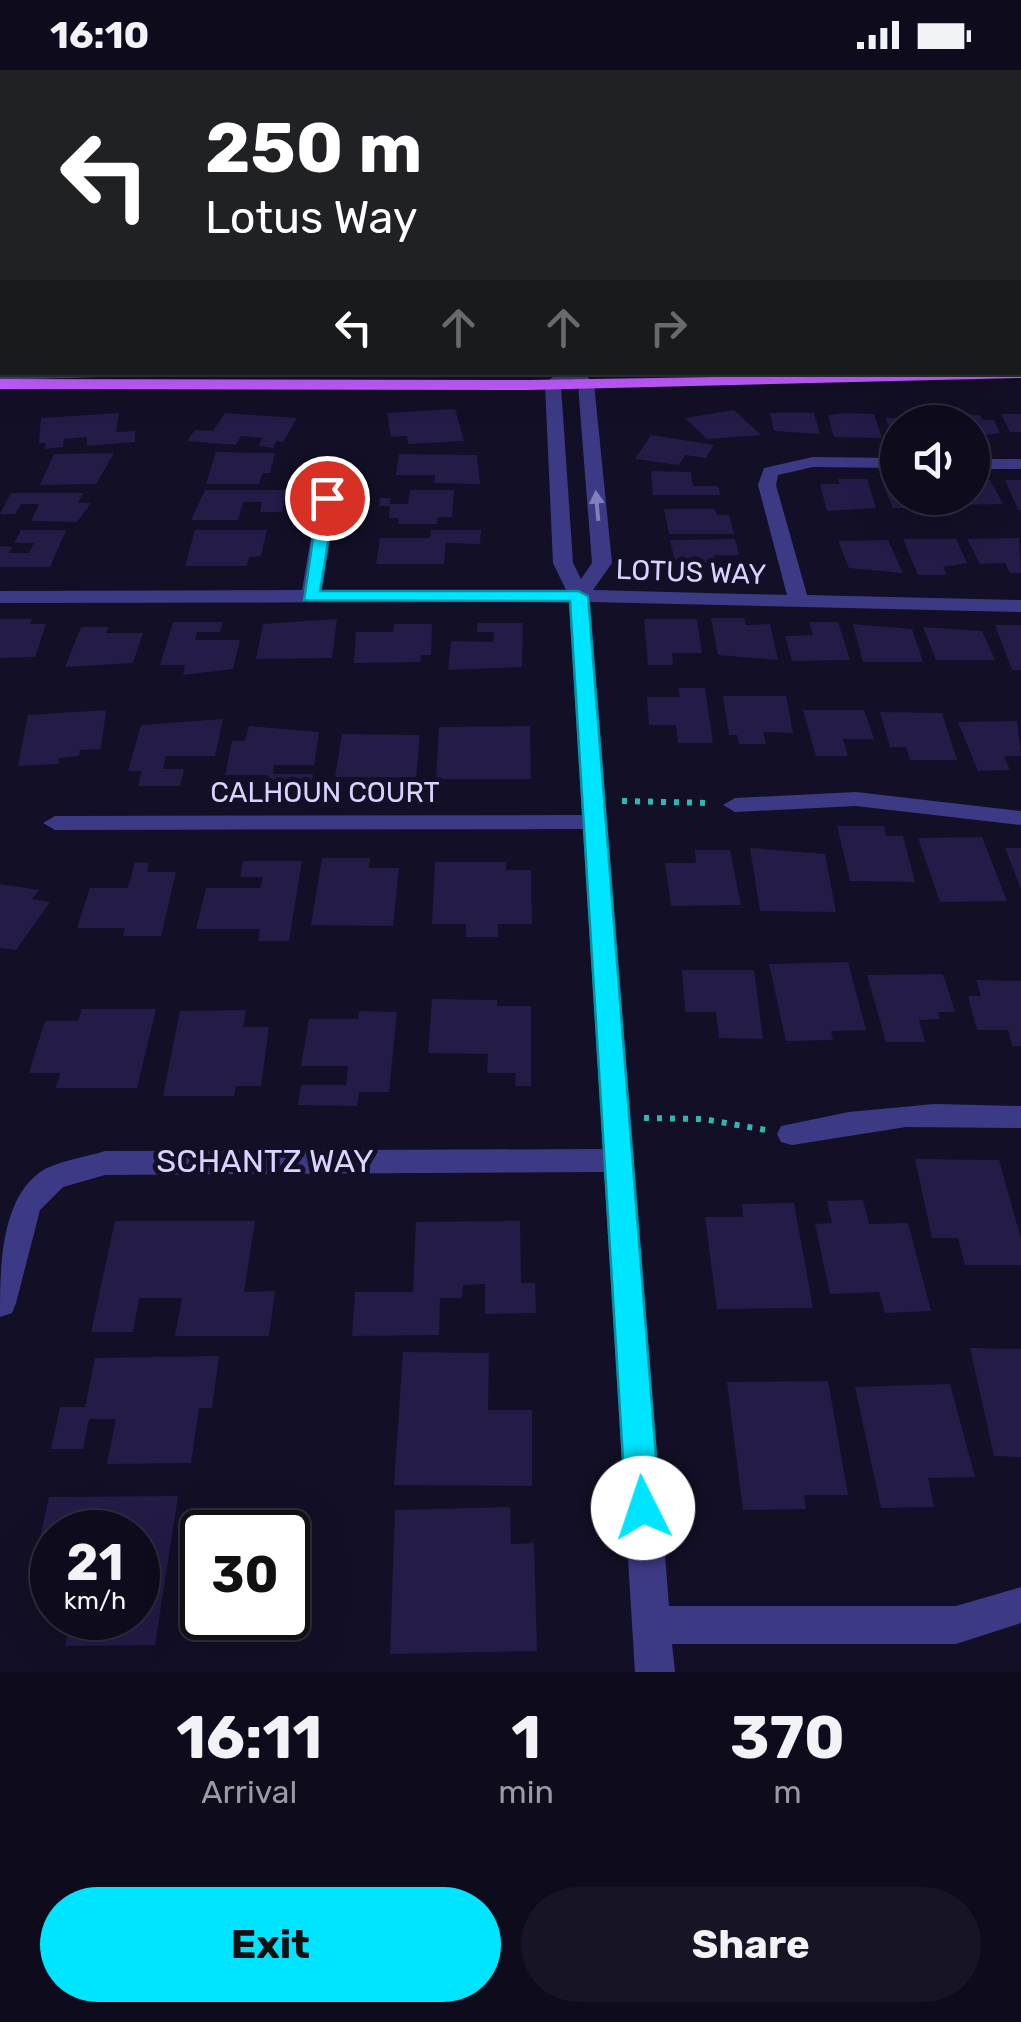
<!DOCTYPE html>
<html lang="en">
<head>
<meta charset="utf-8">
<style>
	body { margin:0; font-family:Rubik,sans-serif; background:#171425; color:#f1f3f6; height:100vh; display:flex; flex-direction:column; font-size:38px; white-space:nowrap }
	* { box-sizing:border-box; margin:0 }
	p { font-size:32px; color:#9b9ba3 }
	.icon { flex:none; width:55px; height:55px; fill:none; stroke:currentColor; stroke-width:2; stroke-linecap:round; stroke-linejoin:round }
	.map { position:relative; height:1602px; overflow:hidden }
	.sheet { display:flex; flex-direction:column; background:#0e0b1c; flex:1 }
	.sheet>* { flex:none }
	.top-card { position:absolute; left:0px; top:0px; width:1022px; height:305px; box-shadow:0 10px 40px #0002,0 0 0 2px #2e2b3b; background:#202124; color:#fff; overflow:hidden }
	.buttons { position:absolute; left:880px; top:335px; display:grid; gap:20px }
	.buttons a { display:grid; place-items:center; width:110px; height:110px; border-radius:50%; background:#0e0b1c; box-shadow:0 10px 40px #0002,0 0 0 2px #2e2b3b; font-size:50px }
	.speed { position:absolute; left:30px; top:1440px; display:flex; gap:20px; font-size:50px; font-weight:700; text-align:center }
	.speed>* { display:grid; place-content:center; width:130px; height:130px; border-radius:50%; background:#0e0b1c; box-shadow:0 10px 40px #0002,0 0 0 2px #2e2b3b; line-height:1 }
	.speed small { font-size:25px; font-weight:400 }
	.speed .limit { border:5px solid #111; border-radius:15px; background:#fff; color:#111 }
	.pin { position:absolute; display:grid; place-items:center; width:85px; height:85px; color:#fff; margin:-42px; border:5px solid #fff; border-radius:50%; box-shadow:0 2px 10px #0007 }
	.me { position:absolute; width:110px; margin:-55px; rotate:356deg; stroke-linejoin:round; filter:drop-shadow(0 0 8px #0008) }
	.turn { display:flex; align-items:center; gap:35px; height:210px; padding:0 40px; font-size:45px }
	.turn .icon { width:130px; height:130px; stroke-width:2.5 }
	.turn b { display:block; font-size:70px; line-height:85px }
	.lanes { display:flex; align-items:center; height:95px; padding:0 40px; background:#0003; justify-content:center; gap:50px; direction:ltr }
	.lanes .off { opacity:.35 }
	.eta { display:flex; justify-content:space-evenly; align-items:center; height:170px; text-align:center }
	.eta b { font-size:60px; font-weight:700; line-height:70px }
	.cta { display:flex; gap:20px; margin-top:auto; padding:20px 40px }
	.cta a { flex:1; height:115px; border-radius:60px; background:#00e5ff; color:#111; font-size:40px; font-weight:700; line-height:115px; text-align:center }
	.cta a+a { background:#171425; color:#f1f3f6 }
	.status { display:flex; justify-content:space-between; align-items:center; height:70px; padding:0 50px; background:#0e0b1c; direction:ltr }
	.status svg { height:28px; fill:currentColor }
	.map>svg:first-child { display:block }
	.building { fill:#241b47 }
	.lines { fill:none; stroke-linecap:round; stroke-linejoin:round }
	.path-far1 { stroke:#2fb8b0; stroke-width:4; stroke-dasharray:4 5; stroke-linecap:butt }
	.path { stroke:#2fb8b0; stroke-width:6; stroke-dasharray:5 8; stroke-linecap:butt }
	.service { fill:#3d3a85; fill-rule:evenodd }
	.minor { fill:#3d3a85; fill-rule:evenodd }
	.primary { fill:#c25bff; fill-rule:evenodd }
	.oneway { fill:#837fbc }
	.route { fill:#00e5ff; stroke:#0095a6; stroke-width:2.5 }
	.labels { text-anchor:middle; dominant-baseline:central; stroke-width:10; stroke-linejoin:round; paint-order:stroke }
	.street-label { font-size:28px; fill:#d9d4ff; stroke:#130f26 }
	.near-street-label { font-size:32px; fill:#d9d4ff; stroke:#130f26 }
</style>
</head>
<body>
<div class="status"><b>16:10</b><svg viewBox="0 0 49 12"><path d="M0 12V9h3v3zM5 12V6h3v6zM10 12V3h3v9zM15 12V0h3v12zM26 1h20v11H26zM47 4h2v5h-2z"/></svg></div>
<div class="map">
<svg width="1021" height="1602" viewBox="0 0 1021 1602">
	<rect width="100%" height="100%" fill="#130f26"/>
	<g class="building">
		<path d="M 455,339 L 464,371 L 408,374 L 407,366 L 391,367 L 387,343 Z"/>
		<path d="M 734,340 L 761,365 L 707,369 L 685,348 Z"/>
		<path d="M 119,343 L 116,362 L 135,361 L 135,372 L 87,376 L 87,367 L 64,369 L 63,377 L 45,379 L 46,373 L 39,373 L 41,348 Z"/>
		<path d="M 225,343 L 297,348 L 283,372 L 277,371 L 273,378 L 258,376 L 263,368 L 241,366 L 236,375 L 187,371 L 195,360 L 213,361 Z"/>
		<path d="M 770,343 L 814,343 L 820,364 L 774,361 Z"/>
		<path d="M 846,343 L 874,344 L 882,368 L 834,367 L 828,345 Z"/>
		<path d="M 944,344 L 980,345 L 983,350 L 994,350 L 1000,363 L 972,367 L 972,352 L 947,352 Z"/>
		<path d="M 1001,344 L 1021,344 L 1021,362 L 1010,362 Z"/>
		<path d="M 885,348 L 933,348 L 935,352 L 898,352 L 898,375 Z"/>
		<path d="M 651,365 L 714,375 L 706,388 L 685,385 L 679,395 L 635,389 Z"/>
		<path d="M 216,382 L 275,383 L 270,403 L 263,403 L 259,414 L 206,414 Z"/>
		<path d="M 114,383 L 96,414 L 40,415 L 54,384 Z"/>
		<path d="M 399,384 L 477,385 L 480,414 L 434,413 L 435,405 L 396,405 Z"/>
		<path d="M 651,401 L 691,402 L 693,416 L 718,416 L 720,425 L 653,425 Z"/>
		<path d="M 838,409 L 867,409 L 876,438 L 827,441 L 820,414 L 840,414 Z"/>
		<path d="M 881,409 L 898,409 L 898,428 L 938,428 L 943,438 L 893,438 Z"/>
		<path d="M 972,410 L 990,410 L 1003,434 L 954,435 L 951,428 L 972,428 Z"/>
		<path d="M 1005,410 L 1021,410 L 1021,440 L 1018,440 Z"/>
		<path d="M 205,420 L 287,420 L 282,442 L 260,442 L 262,432 L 243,432 L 238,450 L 191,450 Z"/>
		<path d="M 410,420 L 454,420 L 452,447 L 438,447 L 437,454 L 398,454 L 399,448 L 389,448 L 390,436 L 379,436 L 380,428 L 391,428 L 390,434 L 408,434 Z"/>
		<path d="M 11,423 L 83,423 L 78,433 L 91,433 L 77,452 L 31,451 L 39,434 L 21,434 L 15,444 L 0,444 Z"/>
		<path d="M 664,439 L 715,439 L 717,445 L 729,445 L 734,464 L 669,464 Z"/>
		<path d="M 21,460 L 66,460 L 50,497 L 0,497 L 0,476 L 12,477 L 9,483 L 29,483 L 34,473 L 14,473 Z"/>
		<path d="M 195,460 L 267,460 L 261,486 L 249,487 L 247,496 L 185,496 Z"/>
		<path d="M 431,460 L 481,460 L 480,474 L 446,473 L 444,494 L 376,494 L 380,468 L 430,468 Z"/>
		<path d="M 1019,468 L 1021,503 L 1010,503 L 1005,493 L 980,494 L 967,469 Z"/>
		<path d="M 735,469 L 739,485 L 714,485 L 717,496 L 676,496 L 670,470 Z"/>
		<path d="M 903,469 L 956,469 L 967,493 L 943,497 L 947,505 L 918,505 Z"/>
		<path d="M 888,470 L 903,503 L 849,498 L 838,471 Z"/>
		<path d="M 711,548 L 744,548 L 746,555 L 770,554 L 778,590 L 718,585 Z"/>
		<path d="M 0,549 L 32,549 L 30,554 L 46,554 L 35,587 L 0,588 Z"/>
		<path d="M 337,549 L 332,588 L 256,589 L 263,554 Z"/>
		<path d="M 644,549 L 697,549 L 702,583 L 672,583 L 673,595 L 648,595 Z"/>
		<path d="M 173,552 L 223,552 L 220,562 L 197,562 L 195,570 L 240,570 L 233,599 L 183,605 L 185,595 L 160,595 Z"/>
		<path d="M 809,552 L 838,552 L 850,590 L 792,591 L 785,566 L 813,565 Z"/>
		<path d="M 478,553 L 523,553 L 522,597 L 448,600 L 451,571 L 493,572 L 494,562 L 477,562 Z"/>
		<path d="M 394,554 L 432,554 L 431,585 L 421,585 L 420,592 L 354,593 L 356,562 L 393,562 Z"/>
		<path d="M 853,554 L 912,559 L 923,592 L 863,592 Z"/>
		<path d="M 995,555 L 1021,555 L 1021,600 L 1012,600 Z"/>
		<path d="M 81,557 L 109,557 L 106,563 L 143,563 L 133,593 L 65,597 Z"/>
		<path d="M 923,557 L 982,561 L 995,590 L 936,590 Z"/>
		<path d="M 678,618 L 705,618 L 713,673 L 678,673 L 676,655 L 649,655 L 647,627 L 680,627 Z"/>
		<path d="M 723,626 L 786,626 L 793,663 L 763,662 L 766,674 L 739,674 L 737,665 L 729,665 Z"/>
		<path d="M 106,640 L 101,679 L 80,680 L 79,686 L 59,688 L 58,694 L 18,696 L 28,645 Z"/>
		<path d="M 803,640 L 864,640 L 874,669 L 843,669 L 848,686 L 816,686 Z"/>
		<path d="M 880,642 L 942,643 L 957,690 L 910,690 L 906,677 L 890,677 Z"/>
		<path d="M 223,649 L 215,686 L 166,686 L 163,699 L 184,699 L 180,716 L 138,716 L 142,701 L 128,701 L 141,655 Z"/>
		<path d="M 1017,651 L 1021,686 L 1004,686 L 1010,700 L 978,701 L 958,652 Z"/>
		<path d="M 249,656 L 319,662 L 314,695 L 274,695 L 273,704 L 313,704 L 311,717 L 266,717 L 268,705 L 225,705 L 232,671 L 245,671 Z"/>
		<path d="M 530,656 L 531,709 L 436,709 L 439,657 Z"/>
		<path d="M 342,664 L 420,665 L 416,708 L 335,707 Z"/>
		<path d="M 837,756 L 884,756 L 886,766 L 903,766 L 915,812 L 850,811 Z"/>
		<path d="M 982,767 L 1007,831 L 940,832 L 918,768 Z"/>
		<path d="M 750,778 L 825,784 L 836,842 L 760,841 Z"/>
		<path d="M 1005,778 L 1021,778 L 1021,819 Z"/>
		<path d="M 695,780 L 730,780 L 741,835 L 671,836 L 665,793 L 696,793 Z"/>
		<path d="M 322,788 L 370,788 L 369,798 L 399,798 L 393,856 L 311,855 Z"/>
		<path d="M 243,791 L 302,791 L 289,871 L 258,871 L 260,859 L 196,859 L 206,818 L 260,818 L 263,807 L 240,807 Z"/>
		<path d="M 135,792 L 149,793 L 147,802 L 176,802 L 161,866 L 123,866 L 125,858 L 77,858 L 90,818 L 128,818 Z"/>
		<path d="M 435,792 L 506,792 L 506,800 L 531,800 L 532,854 L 498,854 L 498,867 L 466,867 L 466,854 L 432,854 Z"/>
		<path d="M 0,814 L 39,820 L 32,829 L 50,832 L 16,880 L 0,878 Z"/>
		<path d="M 848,892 L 866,960 L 831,961 L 833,970 L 786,971 L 769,894 Z"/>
		<path d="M 682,900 L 754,900 L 763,969 L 719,968 L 716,942 L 685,942 Z"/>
		<path d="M 943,904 L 955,942 L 938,942 L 940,949 L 919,950 L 925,972 L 886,972 L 867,905 Z"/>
		<path d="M 976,910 L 1021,911 L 1021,976 L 1012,976 L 1008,960 L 977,960 L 968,926 L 981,926 Z"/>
		<path d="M 432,929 L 497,930 L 497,936 L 531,936 L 531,1016 L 515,1016 L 516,1003 L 487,1003 L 488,984 L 428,983 Z"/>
		<path d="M 82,939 L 156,939 L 137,1018 L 56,1018 L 60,1003 L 29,1003 L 45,951 L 78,951 Z"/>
		<path d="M 246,940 L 243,957 L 269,957 L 261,1016 L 236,1016 L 234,1026 L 163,1026 L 180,941 Z"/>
		<path d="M 359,941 L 397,942 L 389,1022 L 359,1022 L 357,1036 L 298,1035 L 301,1015 L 346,1015 L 348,996 L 301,996 L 309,949 L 358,949 Z"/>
		<path d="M 915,1089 L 999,1090 L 1021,1169 L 1021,1195 L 965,1195 L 958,1168 L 932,1168 Z"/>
		<path d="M 863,1130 L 869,1154 L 908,1153 L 931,1241 L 885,1243 L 879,1222 L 830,1224 L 815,1154 L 832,1153 L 827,1131 Z"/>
		<path d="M 794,1133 L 813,1238 L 717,1239 L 705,1147 L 743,1147 L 742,1134 Z"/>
		<path d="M 115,1151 L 255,1151 L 244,1222 L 275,1221 L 269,1266 L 175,1266 L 182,1228 L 139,1228 L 133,1262 L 91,1262 Z"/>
		<path d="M 520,1151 L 521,1213 L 535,1213 L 536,1243 L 485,1244 L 485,1214 L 463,1215 L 462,1228 L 440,1228 L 439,1265 L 352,1266 L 355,1222 L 413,1222 L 416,1152 Z"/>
		<path d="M 970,1278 L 1021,1279 L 1021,1387 L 994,1386 Z"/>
		<path d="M 403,1282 L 489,1283 L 488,1340 L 532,1340 L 532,1416 L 394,1415 Z"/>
		<path d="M 219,1286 L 212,1338 L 199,1338 L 191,1393 L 107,1394 L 116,1349 L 89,1349 L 83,1379 L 51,1379 L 60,1337 L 85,1337 L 95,1288 Z"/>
		<path d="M 828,1311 L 848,1425 L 804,1425 L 806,1439 L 743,1440 L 727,1312 Z"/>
		<path d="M 950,1314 L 975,1407 L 928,1408 L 934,1437 L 881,1438 L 855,1317 Z"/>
		<path d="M 178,1426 L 155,1575 L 65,1576 L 71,1548 L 138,1548 L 138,1462 L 52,1462 L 52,1509 L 31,1509 L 49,1427 Z"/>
		<path d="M 510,1437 L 511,1474 L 534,1473 L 537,1581 L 390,1584 L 395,1440 Z"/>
	</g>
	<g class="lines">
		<path class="path-far1" d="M 0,265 L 2,261"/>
		<g class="path">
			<path d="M 622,731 L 709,733"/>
			<path d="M 644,1048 L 703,1049 L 766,1060"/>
		</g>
		<rect class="service" x="1020" y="160" width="1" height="6"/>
		<g class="minor">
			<rect x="1020" y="53" width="1" height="6"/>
			<path d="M 0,300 L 2,302 L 110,302 L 102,307 L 0,310 Z"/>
			<path d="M 558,302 L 582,302 L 594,313 L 612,493 L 593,520 L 787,525 L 758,415 L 764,398 L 813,387 L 898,388 L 898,398 L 813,397 L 778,405 L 776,415 L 807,525 L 1021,530 L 1021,542 L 590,532 L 669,1536 L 956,1536 L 1021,1517 L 1021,1553 L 956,1574 L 672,1574 L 675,1602 L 635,1602 L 604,1102 L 105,1105 L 63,1117 L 40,1140 L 16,1233 L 12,1243 L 0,1247 C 0,1198 0,1125 45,1099 C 63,1090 86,1087 105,1081 L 603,1079 L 583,759 L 55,760 L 43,753 L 55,746 L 582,745 L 569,532 L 0,533 L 0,521 L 302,520 L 324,391 L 333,386 L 342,391 L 322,520 L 566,520 L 553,493 L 545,314 ZM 570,309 L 578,315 L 592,493 L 581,509 L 573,493 L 561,316 Z"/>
			<rect x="972" y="389" width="49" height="10"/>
			<path d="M 856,722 L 1021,741 L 1021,755 L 856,736 L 735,742 L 723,735 L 735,728 Z"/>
			<path d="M 934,1034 L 1021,1036 L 1021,1058 L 906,1057 L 792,1075 L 781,1072 L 777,1064 L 781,1056 L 849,1042 Z"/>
		</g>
		<path class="primary" d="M 1021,298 L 1021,308 L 528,320 L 0,319 L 0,309 L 528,310 L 1020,302 Z"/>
	</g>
	<defs><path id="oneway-solid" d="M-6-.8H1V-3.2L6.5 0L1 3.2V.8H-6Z" transform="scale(2.5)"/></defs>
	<use class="oneway" href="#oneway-solid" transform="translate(597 436) rotate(-95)"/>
	<path class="route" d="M 327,423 L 335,428 L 320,521 L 578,521 L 588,526 L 660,1438 L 655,1449 L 643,1454 L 631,1449 L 626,1438 L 570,531 L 304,530 L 319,428 Z"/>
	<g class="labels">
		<g class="street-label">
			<text transform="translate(691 502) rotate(2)">LOTUS WAY</text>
			<text x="325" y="722">CALHOUN COURT</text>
		</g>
		<g class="near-street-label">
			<text x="265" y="1091">SCHANTZ WAY</text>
		</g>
	</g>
</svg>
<div class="buttons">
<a><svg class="icon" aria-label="sound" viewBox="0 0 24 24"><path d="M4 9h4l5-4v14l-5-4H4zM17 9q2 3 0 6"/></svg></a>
</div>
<div class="speed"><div>21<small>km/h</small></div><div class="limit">30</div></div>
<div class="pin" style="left:327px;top:428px;background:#d93025"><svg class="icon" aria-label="arrive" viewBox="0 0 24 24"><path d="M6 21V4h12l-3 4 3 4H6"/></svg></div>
<svg class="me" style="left:643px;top:1438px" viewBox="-20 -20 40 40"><circle r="19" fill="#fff"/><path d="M0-13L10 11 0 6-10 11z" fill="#00e5ff"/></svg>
<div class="top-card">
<div class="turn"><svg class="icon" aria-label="left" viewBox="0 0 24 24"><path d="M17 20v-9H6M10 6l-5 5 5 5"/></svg><div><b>250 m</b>Lotus Way</div></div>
<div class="lanes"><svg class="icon" aria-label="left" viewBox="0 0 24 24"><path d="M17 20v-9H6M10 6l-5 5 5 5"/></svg><svg class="icon off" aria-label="ahead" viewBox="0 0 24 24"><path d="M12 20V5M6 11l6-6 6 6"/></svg><svg class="icon off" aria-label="ahead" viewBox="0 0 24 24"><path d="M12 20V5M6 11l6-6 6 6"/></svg><svg class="icon off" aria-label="right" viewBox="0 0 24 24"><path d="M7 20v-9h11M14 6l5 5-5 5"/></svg></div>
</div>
</div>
<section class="sheet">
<div class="eta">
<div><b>16:11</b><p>Arrival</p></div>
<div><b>1</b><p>min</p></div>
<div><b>370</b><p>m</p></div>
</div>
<div class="cta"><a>Exit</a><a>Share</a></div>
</section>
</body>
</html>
